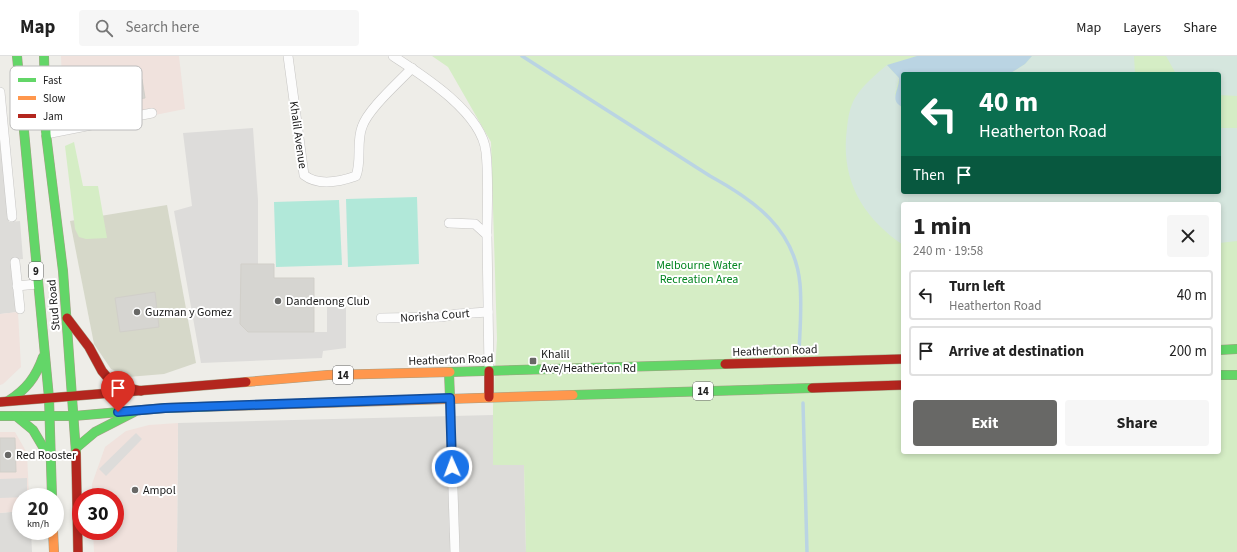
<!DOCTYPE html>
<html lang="en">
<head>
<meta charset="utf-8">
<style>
	body { margin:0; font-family:"Source Sans 3",sans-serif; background:#f6f6f6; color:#222; height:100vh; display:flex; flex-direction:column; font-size:15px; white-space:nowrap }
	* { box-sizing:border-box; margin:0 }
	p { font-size:13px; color:#767676 }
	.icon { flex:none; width:22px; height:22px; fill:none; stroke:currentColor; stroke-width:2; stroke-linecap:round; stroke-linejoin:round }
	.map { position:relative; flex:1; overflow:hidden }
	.sheet { position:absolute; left:901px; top:146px; width:320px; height:252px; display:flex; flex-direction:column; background:#fff; border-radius:4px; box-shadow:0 2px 6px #0003 }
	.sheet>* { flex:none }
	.top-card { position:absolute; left:901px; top:16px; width:320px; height:122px; border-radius:4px; box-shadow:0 2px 6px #0003; background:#0b6e4f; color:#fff; overflow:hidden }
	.speed { position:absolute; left:12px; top:432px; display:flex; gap:8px; font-size:20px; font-weight:700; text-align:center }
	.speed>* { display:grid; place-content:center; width:52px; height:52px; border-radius:50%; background:#fff; box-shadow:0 2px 6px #0003; line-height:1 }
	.speed small { font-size:10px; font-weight:400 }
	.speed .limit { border:6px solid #d22; background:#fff; color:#111 }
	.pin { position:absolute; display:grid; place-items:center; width:34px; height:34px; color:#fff; margin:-41px -17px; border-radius:50% 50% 50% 0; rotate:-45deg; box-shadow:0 0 4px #0007 }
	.pin .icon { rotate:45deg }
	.me { position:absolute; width:44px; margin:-22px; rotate:358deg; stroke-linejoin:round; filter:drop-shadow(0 0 3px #0008) }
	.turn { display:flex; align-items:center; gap:14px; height:84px; padding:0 12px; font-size:18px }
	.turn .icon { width:52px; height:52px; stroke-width:2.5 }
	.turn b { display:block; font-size:28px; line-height:34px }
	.then { display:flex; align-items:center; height:38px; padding:0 12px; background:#0003; gap:8px; font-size:15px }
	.round { display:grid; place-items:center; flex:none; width:42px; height:42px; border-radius:4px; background:#f6f6f6 }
	.headline { display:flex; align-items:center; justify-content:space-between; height:68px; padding:0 12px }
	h1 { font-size:24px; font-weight:700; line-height:30px }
	.cta { display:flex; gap:8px; margin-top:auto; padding:8px 12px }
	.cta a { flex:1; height:46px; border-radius:4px; background:#686866; color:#fff; font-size:16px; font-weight:700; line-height:46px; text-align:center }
	.cta a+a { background:#f6f6f6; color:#222 }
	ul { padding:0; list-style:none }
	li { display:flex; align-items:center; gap:12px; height:50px; margin:0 8px 6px; padding:0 4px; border:2px solid #e0e0e0; border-radius:4px }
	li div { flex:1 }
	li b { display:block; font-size:15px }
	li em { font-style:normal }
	header { display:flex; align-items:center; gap:24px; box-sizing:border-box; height:56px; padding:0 20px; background:#fff; border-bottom:1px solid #e0e0e0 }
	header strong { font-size:19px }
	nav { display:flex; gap:22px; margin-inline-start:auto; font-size:14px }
	.search { width:280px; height:36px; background:#f6f6f6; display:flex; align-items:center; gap:10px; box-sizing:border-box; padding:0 14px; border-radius:4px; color:#767676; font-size:15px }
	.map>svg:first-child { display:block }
	.residential { fill:#dddcd9 }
	.commercial { fill:#f0e2dd }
	.construction { fill:#d6d8c9 }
	.grass { fill:#d5edc5; fill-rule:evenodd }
	.wetland { fill:#d5e6de }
	.pitch { fill:#b1e8d9 }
	.parking { fill:#dddcda }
	.water { fill:#bad4e3 }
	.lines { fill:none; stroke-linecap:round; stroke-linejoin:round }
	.stream { stroke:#bad4e3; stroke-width:3.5 }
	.building { fill:#d6d5d1; stroke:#d1cfc9 }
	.street-casing { stroke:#c7c6c4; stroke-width:10 }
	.fast-casing { stroke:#a59e84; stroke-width:10 }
	.slow-casing { stroke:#a59e84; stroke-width:10 }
	.jam-casing { stroke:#a59e84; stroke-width:10 }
	.street { stroke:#fcfcfc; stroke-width:9 }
	.fast { stroke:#63d668; stroke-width:9 }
	.slow { stroke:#ff974d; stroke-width:9 }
	.jam { stroke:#b3261e; stroke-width:9 }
	.route-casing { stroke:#114b97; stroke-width:10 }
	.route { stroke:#1a73e8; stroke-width:7 }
	.poi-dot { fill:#686866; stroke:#fff; stroke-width:1.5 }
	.labels { text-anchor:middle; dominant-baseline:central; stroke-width:4; stroke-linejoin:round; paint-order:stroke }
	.shield { fill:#fff; stroke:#636363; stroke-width:1 }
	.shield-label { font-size:11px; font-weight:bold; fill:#202020 }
	.street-label { font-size:12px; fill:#202020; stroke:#fff }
	.park-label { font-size:12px; fill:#058622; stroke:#fff }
	.poi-label { font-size:12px; fill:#202020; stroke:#fff; text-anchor:start }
	.key { fill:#fff; stroke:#bcbcbc; stroke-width:1 }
	.key-label { font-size:11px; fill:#202020 }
</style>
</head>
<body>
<header>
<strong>Map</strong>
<div class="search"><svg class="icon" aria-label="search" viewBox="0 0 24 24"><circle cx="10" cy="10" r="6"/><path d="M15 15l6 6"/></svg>Search here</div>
<nav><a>Map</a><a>Layers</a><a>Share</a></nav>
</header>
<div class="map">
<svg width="1237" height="496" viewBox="0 0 1237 496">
	<rect width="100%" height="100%" fill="#eeede8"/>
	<g class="residential">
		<path d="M 0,85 L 9,166 L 20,165 L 23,203 L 12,204 L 18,256 L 0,258 Z"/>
		<path d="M 493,359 L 493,409 L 524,409 L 526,496 L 177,496 L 178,367 Z"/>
		<path d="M 21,455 L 21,475 L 31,475 L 32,496 L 0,496 L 0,457 Z"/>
	</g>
	<g class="commercial">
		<path d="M 61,0 L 179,0 L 185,53 L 64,77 Z"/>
		<path d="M 18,256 L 21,311 L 3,328 L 0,329 L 0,258 Z"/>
		<path d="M 178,367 L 177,496 L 94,496 L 93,475 L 115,475 L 115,441 L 92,441 L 92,428 L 105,391 L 126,375 L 149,369 Z"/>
		<path d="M 0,376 L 15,376 L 27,397 L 29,441 L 21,441 L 21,455 L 0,457 Z"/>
	</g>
	<path class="construction" d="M 167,149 L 196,307 L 164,318 L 128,321 L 111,313 L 94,288 L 70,165 Z"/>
	<g class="grass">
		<path d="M 432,0 L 1237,0 L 1237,496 L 526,496 L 524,409 L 493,409 L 493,350 L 497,283 L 491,86 L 448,11 ZM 903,18 L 1219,18 L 1219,136 L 903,136 ZM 903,148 L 1219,148 L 1219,396 L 903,396 Z"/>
		<path d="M 74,86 L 83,130 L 98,130 L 107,182 L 86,183 L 79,181 L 75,173 L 65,90 Z"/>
	</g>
	<g class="wetland">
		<path d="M 1032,0 L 1134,0 L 1135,18 L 1009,18 L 1025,8 Z"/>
		<path d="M 1166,0 L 1237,0 L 1237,40 L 1219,39 L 1219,18 L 1176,18 Z"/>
		<path d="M 887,9 L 899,22 L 895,38 L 901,51 L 903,51 L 903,136 L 1219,136 L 1219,72 L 1237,72 L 1237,185 L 1219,187 L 1219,148 L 903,148 L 903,189 C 862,161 840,123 847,72 C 848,62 850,50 855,42 C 863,29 875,19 887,9 Z"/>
	</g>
	<g class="pitch">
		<path d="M 417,141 L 419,208 L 348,211 L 346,143 Z"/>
		<path d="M 339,144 L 342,209 L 276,211 L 274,146 Z"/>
	</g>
	<g class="parking">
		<path d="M 253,72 L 258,144 L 258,208 L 241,208 L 241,268 L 248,276 L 327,276 L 327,251 L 346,251 L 346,292 L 323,295 L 322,302 L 201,307 L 174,155 L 192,150 L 183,77 Z"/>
		<path d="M 136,377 L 142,383 L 106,420 L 99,413 Z"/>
		<path d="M 27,422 L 27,441 L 0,442 L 0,423 Z"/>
	</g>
	<path class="water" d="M 917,0 L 1032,0 L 1025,8 L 1009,18 L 903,18 L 903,51 C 888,45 900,33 899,22 L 887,9 Z"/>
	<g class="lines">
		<g class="stream">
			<path d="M 522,0 L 710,120 C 754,144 795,173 800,228 C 802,250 800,273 799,296"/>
			<path d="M 803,347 L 807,496"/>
		</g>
	</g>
	<g class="building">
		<path d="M 137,23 L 142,23 L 145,42 L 89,50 L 87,30 Z"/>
		<path d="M 241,208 L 274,208 L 274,222 L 314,222 L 314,276 L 248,276 L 240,268 Z"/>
		<path d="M 155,236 L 159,271 L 120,276 L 115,242 Z"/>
		<path d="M 0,382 L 15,382 L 16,416 L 0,416 Z"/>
	</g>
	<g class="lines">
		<defs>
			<g id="street">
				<path d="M 288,0 L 304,119 C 318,130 339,126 356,120 C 362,104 356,87 362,71 C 368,53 398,27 412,12"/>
				<path d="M 393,0 C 424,20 482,57 486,96 C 489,123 487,152 487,179"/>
				<path d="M 0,36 L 12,161"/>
				<path d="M 46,78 L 152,57"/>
				<path d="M 449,167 L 475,168 L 487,179 L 489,315"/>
				<path d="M 15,206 L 20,253"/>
				<path d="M 17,230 L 37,228"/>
				<path d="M 381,262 L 441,261 L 457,258 L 488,256"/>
				<path d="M 450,342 L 455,496"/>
			</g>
			<g id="fast">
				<path d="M 17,0 L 49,342 L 52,441"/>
				<path d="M 44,0 L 46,78 L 63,215 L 76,397"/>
				<path d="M 1219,294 L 1237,293"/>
				<path d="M 449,316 L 450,342"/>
				<path d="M 450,316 L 725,308"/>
				<path d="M 1219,319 L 1237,319"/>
				<path d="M 573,339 L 812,332"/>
				<path d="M 8,345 C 26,334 36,321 43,301"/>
				<path d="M 0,360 L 74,360 L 165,352 L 230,350"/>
				<path d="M 16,360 L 33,374 L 49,401"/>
				<path d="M 76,392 L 95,376 L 134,356"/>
			</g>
			<g id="slow">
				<path d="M 246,326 L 328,319 L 450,316"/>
				<path d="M 230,350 L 573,339"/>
				<path d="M 53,475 L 54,496"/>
			</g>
			<g id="jam">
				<path d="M 67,262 L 89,291 L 102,315 L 113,328 L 141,335"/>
				<path d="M 725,308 L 903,303"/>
				<path d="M 489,315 L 489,341"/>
				<path d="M 812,332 L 903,329"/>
				<path d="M 0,346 L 246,326"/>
				<path d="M 76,397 L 78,496"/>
			</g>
		</defs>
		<use href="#street" class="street-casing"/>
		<use href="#fast" class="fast-casing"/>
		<use href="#slow" class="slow-casing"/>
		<use href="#jam" class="jam-casing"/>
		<use href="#street" class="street"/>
		<use href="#fast" class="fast"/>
		<use href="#slow" class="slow"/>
		<use href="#jam" class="jam"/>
	</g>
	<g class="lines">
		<defs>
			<path id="route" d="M 118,356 L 165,352 L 450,342 L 452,411"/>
		</defs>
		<use href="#route" class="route-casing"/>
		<use href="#route" class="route"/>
	</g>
	<g class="poi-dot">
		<circle cx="278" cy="245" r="4"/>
		<circle cx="137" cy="256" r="4"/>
		<rect x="529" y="301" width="8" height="8" rx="2"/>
		<circle cx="8" cy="399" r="4"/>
		<circle cx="135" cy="434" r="4"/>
	</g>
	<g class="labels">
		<g class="shield">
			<rect x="29" y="206" width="14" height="18" rx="3"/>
			<rect x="333" y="310" width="20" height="18" rx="3"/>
			<rect x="693" y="326" width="20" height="18" rx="3"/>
		</g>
		<g class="shield-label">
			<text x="36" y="215">9</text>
			<text x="343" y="319">14</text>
			<text x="703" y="335">14</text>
		</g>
		<g class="street-label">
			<text transform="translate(298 79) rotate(82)">Khalil Avenue</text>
			<text transform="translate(54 249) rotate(-95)">Stud Road</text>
			<text transform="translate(435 260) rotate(-4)">Norisha Court</text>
			<text transform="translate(775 295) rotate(-2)">Heatherton Road</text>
			<text transform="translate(451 304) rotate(-2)">Heatherton Road</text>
		</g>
		<g class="park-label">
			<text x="699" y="209">Melbourne Water<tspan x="699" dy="14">Recreation Area</tspan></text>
		</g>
		<g class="poi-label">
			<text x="286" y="245">Dandenong Club</text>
			<text x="145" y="256">Guzman y Gomez</text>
			<text x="541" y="298">Khalil<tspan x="541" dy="14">Ave/Heatherton Rd</tspan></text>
			<text x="16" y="399">Red Rooster</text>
			<text x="143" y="434">Ampol</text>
		</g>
	</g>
	<rect x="10" y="10" width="132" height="64" rx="6" class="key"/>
	<rect x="18" y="22" width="18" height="4" fill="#63d668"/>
	<rect x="18" y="40" width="18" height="4" fill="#ff974d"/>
	<rect x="18" y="58" width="18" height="4" fill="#b3261e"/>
	<g class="key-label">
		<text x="43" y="28">Fast</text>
		<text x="43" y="46">Slow</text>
		<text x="43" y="64">Jam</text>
	</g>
</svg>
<div class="speed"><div>20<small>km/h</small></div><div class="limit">30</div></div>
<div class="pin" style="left:118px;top:356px;background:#d93025"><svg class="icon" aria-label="arrive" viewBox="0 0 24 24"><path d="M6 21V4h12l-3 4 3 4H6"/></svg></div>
<svg class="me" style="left:452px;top:411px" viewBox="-20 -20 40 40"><circle r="17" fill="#1a73e8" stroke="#fff" stroke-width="3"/><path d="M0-11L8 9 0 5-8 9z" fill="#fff"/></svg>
<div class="top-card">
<div class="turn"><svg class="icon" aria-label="left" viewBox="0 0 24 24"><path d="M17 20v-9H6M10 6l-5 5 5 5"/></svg><div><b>40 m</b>Heatherton Road</div></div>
<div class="then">Then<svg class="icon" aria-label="arrive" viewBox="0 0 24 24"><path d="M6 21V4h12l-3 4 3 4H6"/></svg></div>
</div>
<section class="sheet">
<div class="headline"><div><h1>1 min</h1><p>240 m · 19:58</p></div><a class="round"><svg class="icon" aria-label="close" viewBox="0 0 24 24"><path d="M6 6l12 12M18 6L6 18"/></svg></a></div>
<ul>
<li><svg class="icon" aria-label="left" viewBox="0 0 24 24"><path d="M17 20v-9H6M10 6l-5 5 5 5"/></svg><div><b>Turn left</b><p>Heatherton Road</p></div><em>40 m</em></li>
<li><svg class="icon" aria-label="arrive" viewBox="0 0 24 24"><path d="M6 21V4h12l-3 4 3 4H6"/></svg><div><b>Arrive at destination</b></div><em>200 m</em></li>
</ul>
<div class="cta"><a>Exit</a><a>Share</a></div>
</section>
</div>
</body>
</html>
